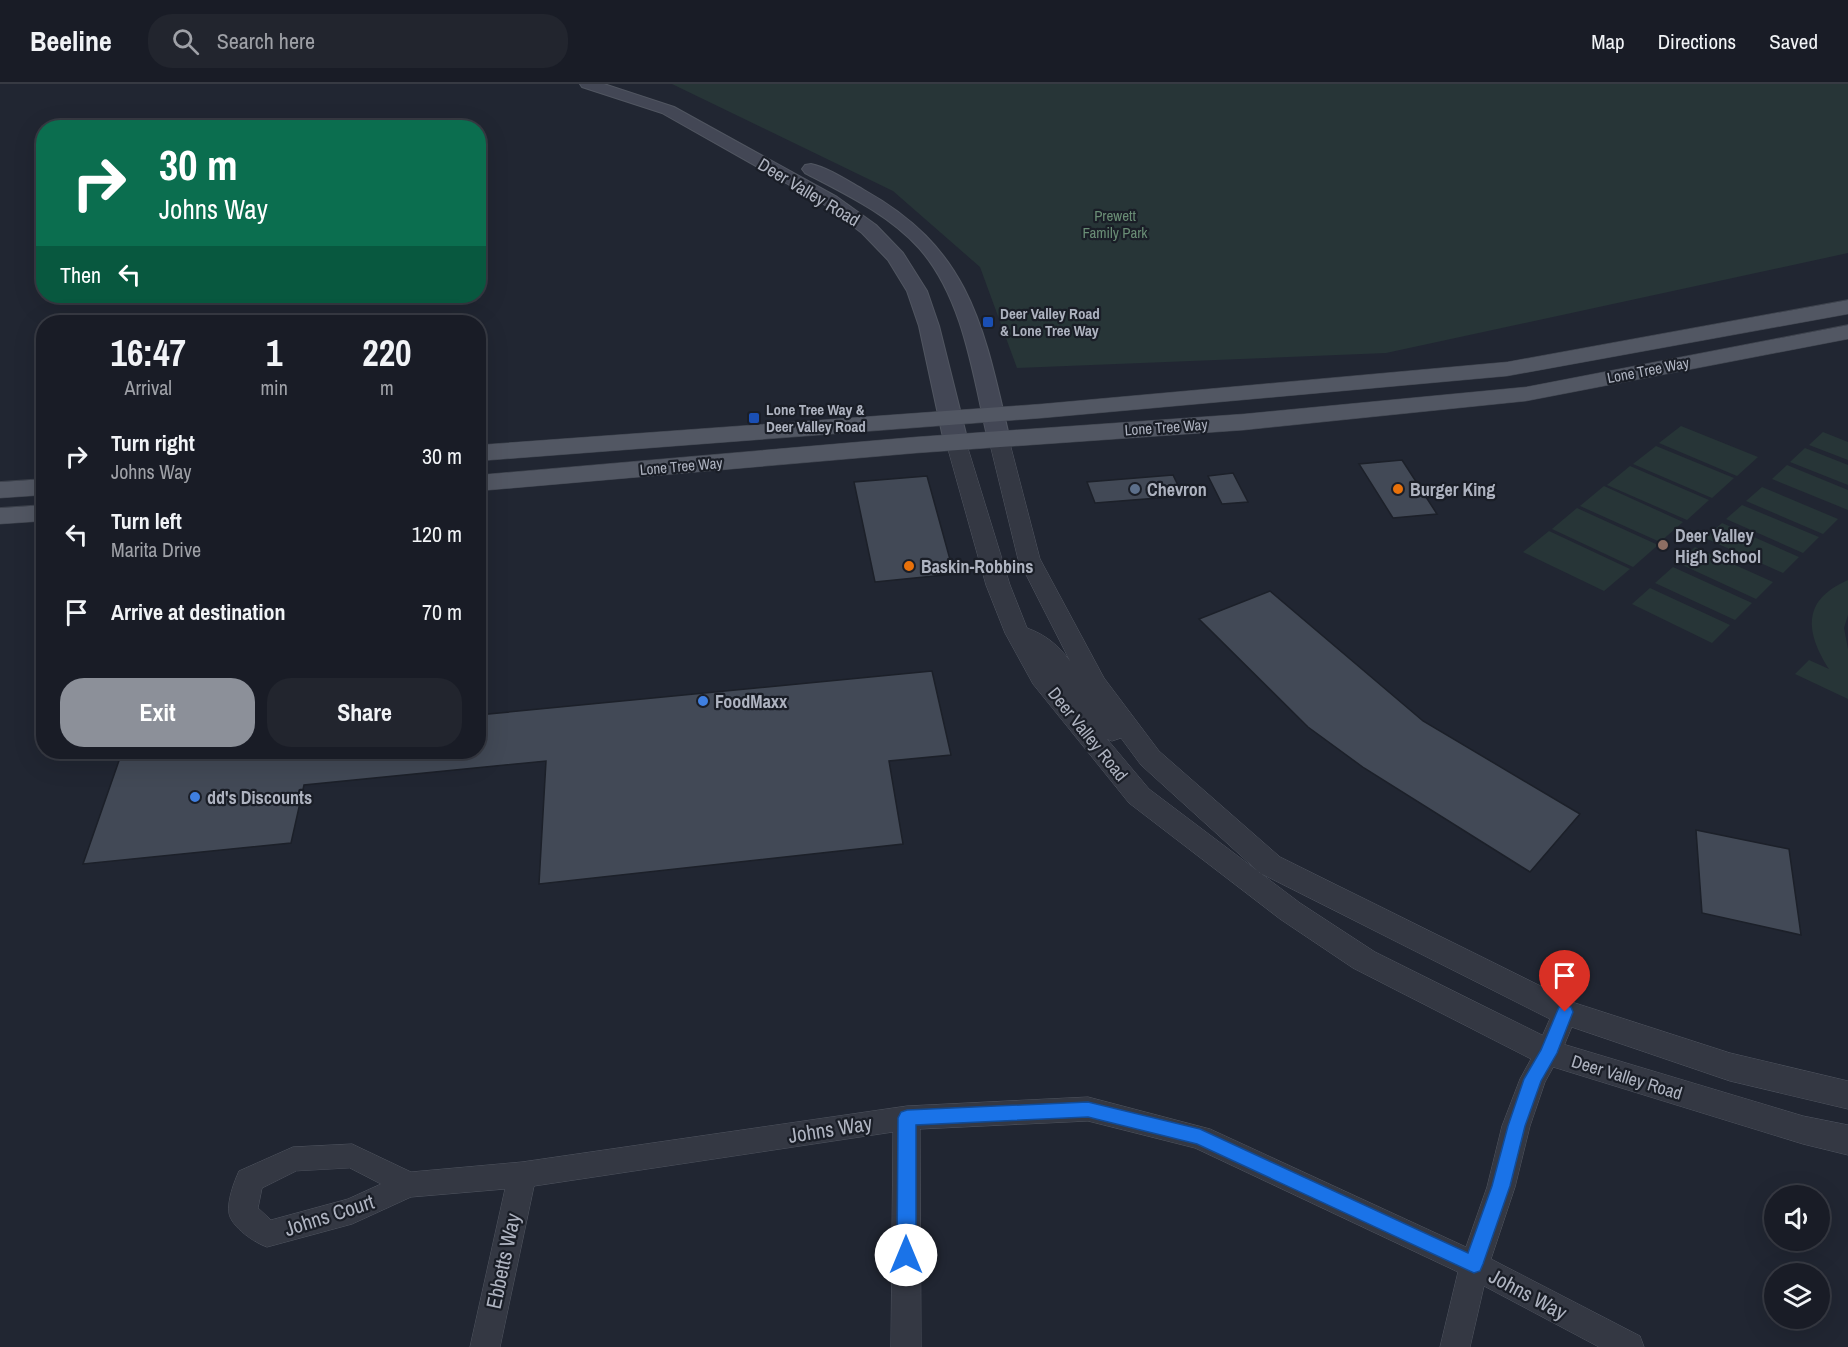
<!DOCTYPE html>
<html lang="en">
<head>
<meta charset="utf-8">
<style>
	body { margin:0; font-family:"Archivo Narrow",sans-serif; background:#22252e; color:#f1f3f6; height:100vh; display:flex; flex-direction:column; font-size:22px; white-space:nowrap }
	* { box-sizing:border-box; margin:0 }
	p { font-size:20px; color:#9fa1a7 }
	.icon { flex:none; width:33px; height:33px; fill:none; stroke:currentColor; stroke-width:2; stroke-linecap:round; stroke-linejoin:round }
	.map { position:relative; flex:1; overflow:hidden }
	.panel { position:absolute; left:36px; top:231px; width:450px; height:444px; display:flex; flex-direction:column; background:#191c26; border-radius:24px; box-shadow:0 6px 24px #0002,0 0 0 2px #373a43 }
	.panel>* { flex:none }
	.guide { position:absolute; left:36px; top:36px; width:450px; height:183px; border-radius:24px; box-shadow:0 6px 24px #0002,0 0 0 2px #373a43; background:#0b6e4f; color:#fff; overflow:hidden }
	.buttons { position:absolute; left:1764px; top:1101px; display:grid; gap:12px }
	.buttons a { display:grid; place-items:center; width:66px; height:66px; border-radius:50%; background:#191c26; box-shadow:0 6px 24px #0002,0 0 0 2px #373a43; font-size:30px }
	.pin { position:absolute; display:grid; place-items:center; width:51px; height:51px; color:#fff; margin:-62px -26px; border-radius:50% 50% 50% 0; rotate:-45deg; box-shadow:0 0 6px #0007 }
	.pin .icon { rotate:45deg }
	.me { position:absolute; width:66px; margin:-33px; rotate:0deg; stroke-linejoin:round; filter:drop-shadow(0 0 4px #0008) }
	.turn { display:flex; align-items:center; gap:21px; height:126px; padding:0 24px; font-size:27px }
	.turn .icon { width:78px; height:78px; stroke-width:2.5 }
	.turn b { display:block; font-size:42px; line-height:51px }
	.then { display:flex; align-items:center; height:57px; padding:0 24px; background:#0003; gap:12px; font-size:22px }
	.eta { display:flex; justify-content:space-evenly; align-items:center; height:102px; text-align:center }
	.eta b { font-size:36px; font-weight:700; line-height:42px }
	.primary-button { display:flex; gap:12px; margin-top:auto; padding:12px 24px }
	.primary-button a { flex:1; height:69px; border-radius:24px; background:#8c9099; color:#fff; font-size:24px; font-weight:700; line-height:69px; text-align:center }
	.primary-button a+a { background:#22252e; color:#f1f3f6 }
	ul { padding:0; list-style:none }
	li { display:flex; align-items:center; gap:18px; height:78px; padding:0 24px }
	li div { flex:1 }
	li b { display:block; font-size:22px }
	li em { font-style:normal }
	header { display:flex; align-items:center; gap:36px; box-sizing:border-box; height:84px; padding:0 30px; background:#191c26; border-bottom:2px solid #373a43 }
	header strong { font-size:28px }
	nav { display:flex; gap:33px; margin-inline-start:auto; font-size:21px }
	.search { width:420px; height:54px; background:#22252e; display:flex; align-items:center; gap:15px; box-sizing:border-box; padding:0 21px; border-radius:24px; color:#9fa1a7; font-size:22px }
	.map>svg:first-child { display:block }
	.green { fill:#273537 }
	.building { fill:#424956; stroke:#1c2029; stroke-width:1.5 }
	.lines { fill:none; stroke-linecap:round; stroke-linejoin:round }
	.minor-casing { stroke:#515661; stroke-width:1 }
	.tertiary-casing { stroke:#515661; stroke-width:1 }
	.secondary-casing { stroke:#515661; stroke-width:2 }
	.primary-casing { stroke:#3d424c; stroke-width:1 }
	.minor { fill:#343843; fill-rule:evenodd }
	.tertiary { fill:#343843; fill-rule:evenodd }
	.secondary { fill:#434755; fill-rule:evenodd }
	.primary { fill:#525763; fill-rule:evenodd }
	.route { fill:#1a73e8; stroke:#114b97; stroke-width:1.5 }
	.transit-dot { fill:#1a4fb4; stroke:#1a1e27; stroke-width:2 }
	.service-dot { fill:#5c6f8a; stroke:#1a1e27; stroke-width:2 }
	.food-dot { fill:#e8710a; stroke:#1a1e27; stroke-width:2 }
	.education-dot { fill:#8d6e63; stroke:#1a1e27; stroke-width:2 }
	.shop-dot { fill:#3f7fe0; stroke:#1a1e27; stroke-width:2 }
	.labels { text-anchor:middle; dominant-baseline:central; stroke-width:4.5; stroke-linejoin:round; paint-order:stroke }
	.far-park-label { font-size:15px; fill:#698d75; stroke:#1a1e27 }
	.far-poi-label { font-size:15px; font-weight:bold; fill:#aeb3c0; stroke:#1a1e27; text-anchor:start }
	.far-street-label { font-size:15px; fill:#aeb3c0; stroke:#1a1e27 }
	.street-label { font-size:18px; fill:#aeb3c0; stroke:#1a1e27 }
	.poi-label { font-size:18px; font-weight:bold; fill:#aeb3c0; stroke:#1a1e27; text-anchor:start }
	.near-street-label { font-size:21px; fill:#aeb3c0; stroke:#1a1e27 }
</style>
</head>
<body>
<header>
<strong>Beeline</strong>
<div class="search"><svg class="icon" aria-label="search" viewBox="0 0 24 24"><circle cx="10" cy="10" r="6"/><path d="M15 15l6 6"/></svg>Search here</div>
<nav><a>Map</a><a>Directions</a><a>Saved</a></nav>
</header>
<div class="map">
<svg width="1848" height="1263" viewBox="0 0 1848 1263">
	<rect width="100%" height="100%" fill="#212632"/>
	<g class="green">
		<path d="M 672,0 L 1848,0 L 1848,169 L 1386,269 L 1017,284 L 980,183 L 893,107 Z"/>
		<path d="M 1681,342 L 1758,373 L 1737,392 L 1659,359 Z"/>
		<path d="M 1823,348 L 1848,358 L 1848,376 L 1809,361 Z"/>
		<path d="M 1656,362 L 1734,394 L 1712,414 L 1633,380 Z"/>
		<path d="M 1805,364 L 1848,381 L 1848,401 L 1790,378 Z"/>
		<path d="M 1787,381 L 1848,406 L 1848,426 L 1772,395 Z"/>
		<path d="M 1630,382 L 1709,416 L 1687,436 L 1607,401 Z"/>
		<path d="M 1604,402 L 1683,438 L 1660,458 L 1580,422 Z"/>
		<path d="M 1762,403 L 1838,435 L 1823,450 L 1746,417 Z"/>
		<path d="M 1742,421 L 1819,453 L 1803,469 L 1726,435 Z"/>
		<path d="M 1577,424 L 1658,461 L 1633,483 L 1552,445 Z"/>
		<path d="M 1722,439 L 1799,473 L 1783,489 L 1705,454 Z"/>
		<path d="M 1549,447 L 1630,485 L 1604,507 L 1523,468 Z"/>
		<path d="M 1695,463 L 1773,498 L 1756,515 L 1678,479 Z"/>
		<path d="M 1673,483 L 1752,519 L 1735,536 L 1655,499 Z"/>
		<path d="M 1848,496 L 1848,531 L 1844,544 L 1848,565 L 1848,615 L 1795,590 L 1809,576 L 1829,585 C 1805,547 1802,516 1848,496 Z"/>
		<path d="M 1650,504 L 1730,541 L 1712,559 L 1632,520 Z"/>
	</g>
	<g class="building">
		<path d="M 1402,376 L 1437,430 L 1393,434 L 1359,380 Z"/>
		<path d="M 1233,389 L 1248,418 L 1222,420 L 1208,392 Z"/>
		<path d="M 1173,391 L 1183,412 L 1095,419 L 1087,398 Z"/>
		<path d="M 927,392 L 954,490 L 875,498 L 854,398 Z"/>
		<path d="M 1270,507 L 1423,637 L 1580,730 L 1530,788 L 1364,684 L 1308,643 L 1199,535 Z"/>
		<path d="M 932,587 L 951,671 L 889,677 L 903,760 L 539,800 L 546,677 L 304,701 L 291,759 L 83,780 L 122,668 L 478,668 L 478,631 Z"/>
		<path d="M 1696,746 L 1789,765 L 1801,851 L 1702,829 Z"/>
	</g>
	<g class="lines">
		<defs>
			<path id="minor" d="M 1565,918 L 1574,921 L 1578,928 L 1561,969 L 1545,998 L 1530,1042 L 1515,1103 L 1491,1175 L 1640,1252 L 1644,1263 L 1599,1263 L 1484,1202 L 1470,1263 L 1440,1263 L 1458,1188 L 1195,1064 L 1088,1037 L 920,1045 L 921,1263 L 891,1263 L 893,1048 L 534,1102 L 500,1263 L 470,1263 L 505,1105 L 411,1113 L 352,1140 L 267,1163 C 255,1159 231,1143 229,1129 C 227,1117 234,1098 239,1087 L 293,1063 L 352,1060 L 411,1088 L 522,1078 L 907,1022 L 1088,1013 L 1210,1045 L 1466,1163 L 1487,1103 L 1502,1042 L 1520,995 L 1537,964 L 1556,921 ZM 350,1084 L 381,1100 L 348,1115 L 271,1136 L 258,1124 L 262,1104 L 296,1087 Z"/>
			<path id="tertiary" d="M 999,350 L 1006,352 L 1009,356 L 1040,475 L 1104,594 L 1159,667 L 1280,773 L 1575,919 L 1730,969 L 1848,997 L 1848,1025 L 1730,997 L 1554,937 L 1260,789 L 1141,681 L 1121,654 L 1112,657 L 1107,655 L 1149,705 L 1300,819 L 1375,868 L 1556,958 L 1803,1032 L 1848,1041 L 1848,1071 L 1803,1060 L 1537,978 L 1353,884 L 1280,835 L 1129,719 L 1033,600 L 1005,549 L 986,501 L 946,358 L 949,354 L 956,352 L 963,354 L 966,358 L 1010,501 L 1027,544 C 1046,551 1058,561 1070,577 L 1018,475 L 989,356 L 992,352 Z"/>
			<g id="secondary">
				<path d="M 580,0 L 604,0 L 674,23 L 837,113 L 876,141 L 903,169 L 927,207 L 939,242 L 968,358 L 964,363 L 956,365 L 948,363 L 944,358 L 919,242 L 907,207 L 888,176 L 862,149 L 825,121 L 662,29 L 582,3 Z"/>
				<path d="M 811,80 C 829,84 848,97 864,106 C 972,166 984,245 1010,356 L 1007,361 L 999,363 L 991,361 L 988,356 C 973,292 964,215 919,164 C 888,130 845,110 805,89 L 802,85 L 805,81 Z"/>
			</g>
			<g id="primary">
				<path d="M 1848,216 L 1848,230 L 1507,292 L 1042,334 L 478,377 L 478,361 L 1042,320 L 1507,278 Z"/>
				<path d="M 1848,241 L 1848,255 L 1526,317 L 1244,346 L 916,369 L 478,407 L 478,391 L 916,353 L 1244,330 L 1526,303 Z"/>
				<path d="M 44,395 L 44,411 L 0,414 L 0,398 Z"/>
				<path d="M 44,421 L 44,437 L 0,440 L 0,424 Z"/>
			</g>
		</defs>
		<use href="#minor" class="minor-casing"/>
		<use href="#tertiary" class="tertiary-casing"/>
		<use href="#secondary" class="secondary-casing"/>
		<use href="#primary" class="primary-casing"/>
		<use href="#minor" class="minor"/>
		<use href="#tertiary" class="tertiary"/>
		<use href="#secondary" class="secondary"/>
		<use href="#primary" class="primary"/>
	</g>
	<path class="route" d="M 1565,921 L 1571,923 L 1573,928 L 1557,969 L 1541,997 L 1525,1042 L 1510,1102 L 1483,1180 L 1480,1187 L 1474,1189 L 1197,1060 L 1088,1033 L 916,1041 L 916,1171 L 913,1178 L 906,1180 L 900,1178 L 897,1171 L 898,1034 L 901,1028 L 907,1026 L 1088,1018 L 1200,1045 L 1468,1169 L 1492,1102 L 1508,1042 L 1524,995 L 1541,966 L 1559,923 Z"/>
	<g class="transit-dot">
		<rect x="982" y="232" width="12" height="12" rx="3"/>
		<rect x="748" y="328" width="12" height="12" rx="3"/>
	</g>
	<circle class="service-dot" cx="1135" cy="405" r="6"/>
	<g class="food-dot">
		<circle cx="1398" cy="405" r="6"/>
		<circle cx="909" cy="482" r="6"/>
	</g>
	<circle class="education-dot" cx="1663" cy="461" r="6"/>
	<g class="shop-dot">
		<circle cx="703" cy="617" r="6"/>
		<circle cx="195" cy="713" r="6"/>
	</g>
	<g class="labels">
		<g class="far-park-label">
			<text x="1115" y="131">Prewett<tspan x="1115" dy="17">Family Park</tspan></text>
		</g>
		<g class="far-poi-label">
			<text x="1000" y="229">Deer Valley Road<tspan x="1000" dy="17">&amp; Lone Tree Way</tspan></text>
			<text x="766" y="325">Lone Tree Way &amp;<tspan x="766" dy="17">Deer Valley Road</tspan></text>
		</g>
		<g class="far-street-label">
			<text transform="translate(1648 286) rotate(-11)">Lone Tree Way</text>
			<text transform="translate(1166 343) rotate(-4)">Lone Tree Way</text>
			<text transform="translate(681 382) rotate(-5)">Lone Tree Way</text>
		</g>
		<g class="street-label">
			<text transform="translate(809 108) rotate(31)">Deer Valley Road</text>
			<text transform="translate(1088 650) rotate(51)">Deer Valley Road</text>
			<text transform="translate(1627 993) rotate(17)">Deer Valley Road</text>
		</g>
		<g class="poi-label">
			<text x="1147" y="405">Chevron</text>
			<text x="1410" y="405">Burger King</text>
			<text x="1675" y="451">Deer Valley<tspan x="1675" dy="21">High School</tspan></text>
			<text x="921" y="482">Baskin-Robbins</text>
			<text x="715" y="617">FoodMaxx</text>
			<text x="207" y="713">dd's Discounts</text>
		</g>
		<g class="near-street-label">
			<text transform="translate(830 1045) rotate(-9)">Johns Way</text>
			<text transform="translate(329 1131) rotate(-18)">Johns Court</text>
			<text transform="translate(503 1177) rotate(-78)">Ebbetts Way</text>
			<text transform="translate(1528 1210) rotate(28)">Johns Way</text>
		</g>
	</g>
</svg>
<div class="buttons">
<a><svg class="icon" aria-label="sound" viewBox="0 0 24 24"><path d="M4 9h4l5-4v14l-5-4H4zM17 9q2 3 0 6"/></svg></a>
<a><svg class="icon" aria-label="layers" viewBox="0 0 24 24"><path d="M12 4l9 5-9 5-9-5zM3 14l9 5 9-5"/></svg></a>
</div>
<div class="pin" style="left:1565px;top:928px;background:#d93025"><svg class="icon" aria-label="arrive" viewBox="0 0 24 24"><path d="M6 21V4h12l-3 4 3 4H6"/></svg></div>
<svg class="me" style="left:906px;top:1171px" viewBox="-20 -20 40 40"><circle r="19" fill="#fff"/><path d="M0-13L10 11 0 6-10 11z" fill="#1a73e8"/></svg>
<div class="guide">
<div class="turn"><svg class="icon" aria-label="right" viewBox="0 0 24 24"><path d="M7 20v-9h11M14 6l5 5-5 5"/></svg><div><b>30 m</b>Johns Way</div></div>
<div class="then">Then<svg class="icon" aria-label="left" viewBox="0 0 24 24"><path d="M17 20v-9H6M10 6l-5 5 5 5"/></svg></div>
</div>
<section class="panel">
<div class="eta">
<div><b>16:47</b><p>Arrival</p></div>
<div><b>1</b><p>min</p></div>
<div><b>220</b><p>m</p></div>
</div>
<ul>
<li><svg class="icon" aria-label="right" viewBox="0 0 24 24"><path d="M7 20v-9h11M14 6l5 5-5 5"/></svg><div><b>Turn right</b><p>Johns Way</p></div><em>30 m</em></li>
<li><svg class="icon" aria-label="left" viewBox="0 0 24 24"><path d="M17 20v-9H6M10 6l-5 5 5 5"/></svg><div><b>Turn left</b><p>Marita Drive</p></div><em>120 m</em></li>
<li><svg class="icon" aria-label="arrive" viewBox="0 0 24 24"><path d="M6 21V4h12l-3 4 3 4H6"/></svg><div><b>Arrive at destination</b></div><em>70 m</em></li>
</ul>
<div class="primary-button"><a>Exit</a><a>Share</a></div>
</section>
</div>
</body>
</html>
